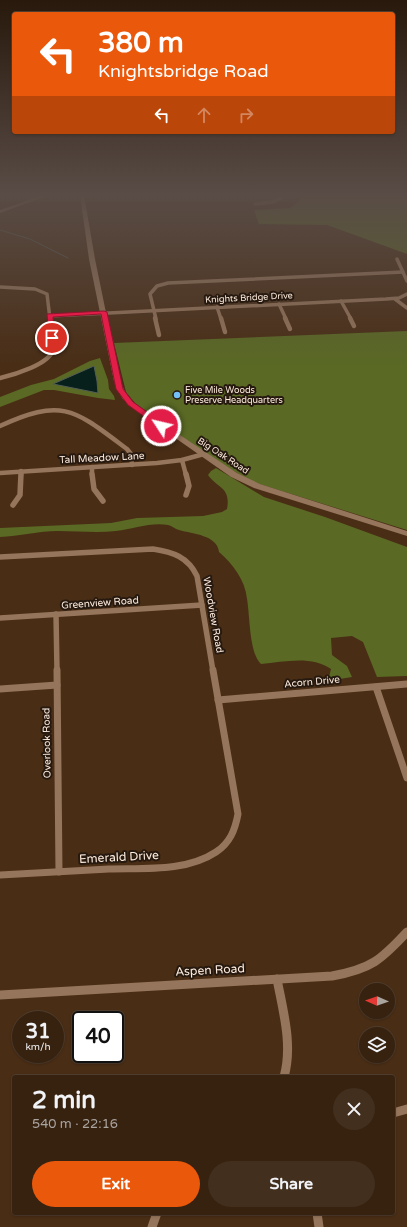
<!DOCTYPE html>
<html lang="en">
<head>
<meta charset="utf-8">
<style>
	body { margin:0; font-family:"Varela Round",sans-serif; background:#422f1e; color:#f1f3f6; height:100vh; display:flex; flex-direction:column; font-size:15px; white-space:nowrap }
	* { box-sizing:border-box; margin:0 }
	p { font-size:13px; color:#aaa49f }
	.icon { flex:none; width:22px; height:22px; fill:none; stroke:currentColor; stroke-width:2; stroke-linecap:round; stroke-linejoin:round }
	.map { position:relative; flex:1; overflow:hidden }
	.panel { position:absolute; left:12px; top:1075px; width:383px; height:140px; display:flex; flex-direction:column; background:#372210; border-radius:4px; box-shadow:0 1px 3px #0004,0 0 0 1px #513f30 }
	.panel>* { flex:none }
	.guide { position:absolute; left:12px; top:12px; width:383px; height:122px; border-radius:4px; box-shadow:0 1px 3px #0004,0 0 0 1px #513f30; background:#ea580c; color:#fff; overflow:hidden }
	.needle { width:26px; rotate:272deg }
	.tools { position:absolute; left:359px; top:983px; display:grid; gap:8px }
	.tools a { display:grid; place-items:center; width:36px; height:36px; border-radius:50%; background:#372210; box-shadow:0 1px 3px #0004,0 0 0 1px #513f30; font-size:20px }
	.speed { position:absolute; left:12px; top:1011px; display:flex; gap:8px; font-size:20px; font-weight:700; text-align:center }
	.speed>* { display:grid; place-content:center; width:52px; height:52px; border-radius:50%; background:#372210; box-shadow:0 1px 3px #0004,0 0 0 1px #513f30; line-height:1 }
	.speed small { font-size:10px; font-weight:400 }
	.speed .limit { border:2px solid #111; border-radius:6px; background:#fff; color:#111 }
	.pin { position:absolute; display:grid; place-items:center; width:34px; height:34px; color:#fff; margin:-17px; border:2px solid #fff; border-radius:50%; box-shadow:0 1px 4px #0007 }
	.me { position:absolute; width:44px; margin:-22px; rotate:305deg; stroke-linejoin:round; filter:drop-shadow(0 0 3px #0008) }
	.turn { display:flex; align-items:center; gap:14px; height:84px; padding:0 20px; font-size:18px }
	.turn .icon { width:52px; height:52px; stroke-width:2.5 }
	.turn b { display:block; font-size:28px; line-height:34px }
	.lanes { display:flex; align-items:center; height:38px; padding:0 20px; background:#0003; justify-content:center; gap:20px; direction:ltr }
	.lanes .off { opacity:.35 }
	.round { display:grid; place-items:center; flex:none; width:42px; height:42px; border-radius:21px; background:#422f1e }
	.head { display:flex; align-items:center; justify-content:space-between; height:68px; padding:0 20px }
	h1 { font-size:24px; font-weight:800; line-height:30px }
	.primary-button { display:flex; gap:8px; margin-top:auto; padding:8px 20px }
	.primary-button a { flex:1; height:46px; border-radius:24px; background:#ea580c; color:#fff; font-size:16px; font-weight:800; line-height:46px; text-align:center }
	.primary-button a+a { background:#422f1e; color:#f1f3f6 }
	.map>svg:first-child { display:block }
	.forest { fill:#5a6924 }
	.water { fill:#08201c; stroke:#525d56 }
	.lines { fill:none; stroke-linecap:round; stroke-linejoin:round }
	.stream { stroke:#525d56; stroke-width:1 }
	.street-far4 { stroke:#95755b; stroke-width:3.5 }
	.street-far3 { stroke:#95755b; stroke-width:4.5 }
	.street-far2 { stroke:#95755b; stroke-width:5.5 }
	.street-far1 { stroke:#95755b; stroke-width:7 }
	.street { stroke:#95755b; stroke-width:9 }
	.secondary { fill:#95755b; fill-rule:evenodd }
	.route { fill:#e11d48; stroke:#92132f }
	.poi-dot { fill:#74c0f6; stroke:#26190f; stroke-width:1.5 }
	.labels { text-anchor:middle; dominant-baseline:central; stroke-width:4; stroke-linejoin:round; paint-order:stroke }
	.far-street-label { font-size:9px; fill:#feecde; stroke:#26190f }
	.far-poi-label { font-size:9px; fill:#feecde; stroke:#26190f; text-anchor:start }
	.street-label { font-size:10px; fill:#feecde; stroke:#26190f }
	.near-street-label { font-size:12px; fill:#feecde; stroke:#26190f }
</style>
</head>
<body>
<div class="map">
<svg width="407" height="1227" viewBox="0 0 407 1227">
	<rect width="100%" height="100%" fill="#492d15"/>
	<g class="forest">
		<path d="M 300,195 L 407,195 L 407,254 L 327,225 L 259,224 L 254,210 L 291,208 L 300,200 Z"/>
		<path d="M 407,331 L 407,530 L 256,483 C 213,462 174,431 135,403 L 126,392 L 114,343 Z"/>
		<path d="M 100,358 L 108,380 L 109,389 L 114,396 L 115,400 L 98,398 L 54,390 L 44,390 L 0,407 L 0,397 L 31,385 L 54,379 L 90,361 Z"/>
		<path d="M 216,468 L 264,497 L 325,517 L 407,547 L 407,676 L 377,677 L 363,642 L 352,636 L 331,638 L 332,655 L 347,666 L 352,677 L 328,681 L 331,669 C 311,655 284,662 261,664 C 249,653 250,616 247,599 C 245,580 233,564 219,552 C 217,535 193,534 179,530 C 175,529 172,526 168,525 C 151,522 133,529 116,531 C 97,533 77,531 58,531 C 39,531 19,536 0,537 L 0,528 L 111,523 L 137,518 L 203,516 L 222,512 L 227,509 C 231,487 218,489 208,475 L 211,471 Z"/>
	</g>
	<path class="water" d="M 94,366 L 97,381 L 98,393 L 53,384 Z"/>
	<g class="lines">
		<path class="stream" d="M 0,230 L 30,239 L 68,258"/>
		<g class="street-far4">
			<path d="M 255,204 L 273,202 L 281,198 L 281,195"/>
			<path d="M 397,259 L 407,281"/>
			<path d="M 0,287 L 35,289 L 47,294 L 50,319"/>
			<path d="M 395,299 L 407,308"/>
			<path d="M 341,301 L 351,319"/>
			<path d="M 279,304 L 286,319"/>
			<path d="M 217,307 L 221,319"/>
			<path d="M 50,316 L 386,299 L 399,298 L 407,294"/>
			<path d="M 156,319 L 150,294 L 157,286 L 168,283 L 403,272"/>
		</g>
		<g class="street-far3">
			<path d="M 155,318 L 159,335"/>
			<path d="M 221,318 L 225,332"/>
			<path d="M 285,318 L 290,329"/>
			<path d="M 350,318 L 354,326"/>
			<path d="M 0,378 C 13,375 51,364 53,349 C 54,340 51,328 50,318"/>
			<path d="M 0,426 C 63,397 75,410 127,449 L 131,454 L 132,465"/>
			<path d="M 182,460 L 186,475"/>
			<path d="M 92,467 L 92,475"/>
			<path d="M 0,473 L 157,463 L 182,460 L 204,454"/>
			<path d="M 21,475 L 21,471"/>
		</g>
		<g class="street-far2">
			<path d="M 92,474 L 94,489 L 103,501"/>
			<path d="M 186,474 L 189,486 L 186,495"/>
			<path d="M 13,505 L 20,495 L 21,474"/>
			<path d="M 0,557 L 153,549 C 173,552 188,557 197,576 L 213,671"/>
			<path d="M 56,614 L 57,671"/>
			<path d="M 0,618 L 202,605"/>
		</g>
		<g class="street-far1">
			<path d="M 57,670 L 59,872"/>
			<path d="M 376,687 L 407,778"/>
			<path d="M 0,689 L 57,685"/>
			<path d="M 218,700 L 407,684"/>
			<path d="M 0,875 C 36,873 73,871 109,869 C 144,868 186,872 216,852 C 230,843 235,830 238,814 L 213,670"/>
		</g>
		<g class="street">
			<path d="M 277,979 C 283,1011 293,1045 284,1077"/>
			<path d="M 0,995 L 332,976 C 371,969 381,960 407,932"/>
			<path d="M 393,1113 L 407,1109"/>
			<path d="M 317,1213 L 319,1227"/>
			<path d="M 152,1227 L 157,1213"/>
		</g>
		<g class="secondary">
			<path d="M 43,195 L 50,195 L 0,213 L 0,210 Z"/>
			<path d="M 80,195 L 84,195 L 95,259 L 120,381 L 127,396 L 138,407 L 237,473 L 260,484 L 407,531 L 407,536 L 254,488 L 231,477 L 134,409 L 122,398 L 114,381 L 89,259 Z"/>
		</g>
	</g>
	<linearGradient id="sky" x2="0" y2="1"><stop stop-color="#28190c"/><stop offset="0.53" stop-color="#594c46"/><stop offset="1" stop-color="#594c46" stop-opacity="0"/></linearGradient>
	<rect width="407" height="367" fill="url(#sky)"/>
	<path class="route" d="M 104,311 L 107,312 L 123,389 L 133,402 L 164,424 L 164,427 L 159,427 L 128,405 L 116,389 L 101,314 L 53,317 L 55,338 L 52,340 L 49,338 L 47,314 Z"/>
	<circle class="poi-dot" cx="177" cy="395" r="4"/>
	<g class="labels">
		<g class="far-street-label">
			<text transform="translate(249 298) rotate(-3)">Knights Bridge Drive</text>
			<text transform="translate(223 456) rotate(33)">Big Oak Road</text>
		</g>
		<g class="far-poi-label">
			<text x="185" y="390">Five Mile Woods<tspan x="185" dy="10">Preserve Headquarters</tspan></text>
		</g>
		<g class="street-label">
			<text transform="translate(102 458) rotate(-3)">Tall Meadow Lane</text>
			<text transform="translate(100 603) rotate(-4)">Greenview Road</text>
			<text transform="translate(213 615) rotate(80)">Woodview Road</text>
			<text transform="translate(312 682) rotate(-5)">Acorn Drive</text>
			<text transform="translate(47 743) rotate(-91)">Overlook Road</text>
		</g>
		<g class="near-street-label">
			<text transform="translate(119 857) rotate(-3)">Emerald Drive</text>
			<text transform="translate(210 970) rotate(-3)">Aspen Road</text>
		</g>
	</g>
</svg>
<div class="tools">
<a><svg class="needle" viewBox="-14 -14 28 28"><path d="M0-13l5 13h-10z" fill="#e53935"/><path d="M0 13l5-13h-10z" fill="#aaa49f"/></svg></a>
<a><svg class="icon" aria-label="layers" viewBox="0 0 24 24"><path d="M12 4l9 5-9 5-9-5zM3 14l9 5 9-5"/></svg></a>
</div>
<div class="speed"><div>31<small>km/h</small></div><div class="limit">40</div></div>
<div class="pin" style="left:52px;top:338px;background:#d93025"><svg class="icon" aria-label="arrive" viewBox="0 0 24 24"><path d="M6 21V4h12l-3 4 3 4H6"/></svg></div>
<svg class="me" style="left:161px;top:426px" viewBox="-20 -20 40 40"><circle r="17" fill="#e11d48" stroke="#fff" stroke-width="3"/><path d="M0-11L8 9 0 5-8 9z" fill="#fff"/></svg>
<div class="guide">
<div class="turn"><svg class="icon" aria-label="left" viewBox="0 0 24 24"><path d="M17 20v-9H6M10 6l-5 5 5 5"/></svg><div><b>380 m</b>Knightsbridge Road</div></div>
<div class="lanes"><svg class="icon" aria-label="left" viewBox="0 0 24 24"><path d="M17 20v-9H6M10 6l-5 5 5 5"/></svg><svg class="icon off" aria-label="ahead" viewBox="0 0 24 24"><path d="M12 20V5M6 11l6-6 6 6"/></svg><svg class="icon off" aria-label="right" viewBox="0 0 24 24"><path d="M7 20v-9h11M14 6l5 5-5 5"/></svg></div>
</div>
<section class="panel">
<div class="head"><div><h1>2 min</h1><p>540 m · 22:16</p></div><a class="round"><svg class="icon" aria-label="close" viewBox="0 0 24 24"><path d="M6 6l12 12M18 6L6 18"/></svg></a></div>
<div class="primary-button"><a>Exit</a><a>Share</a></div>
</section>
</div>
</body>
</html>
